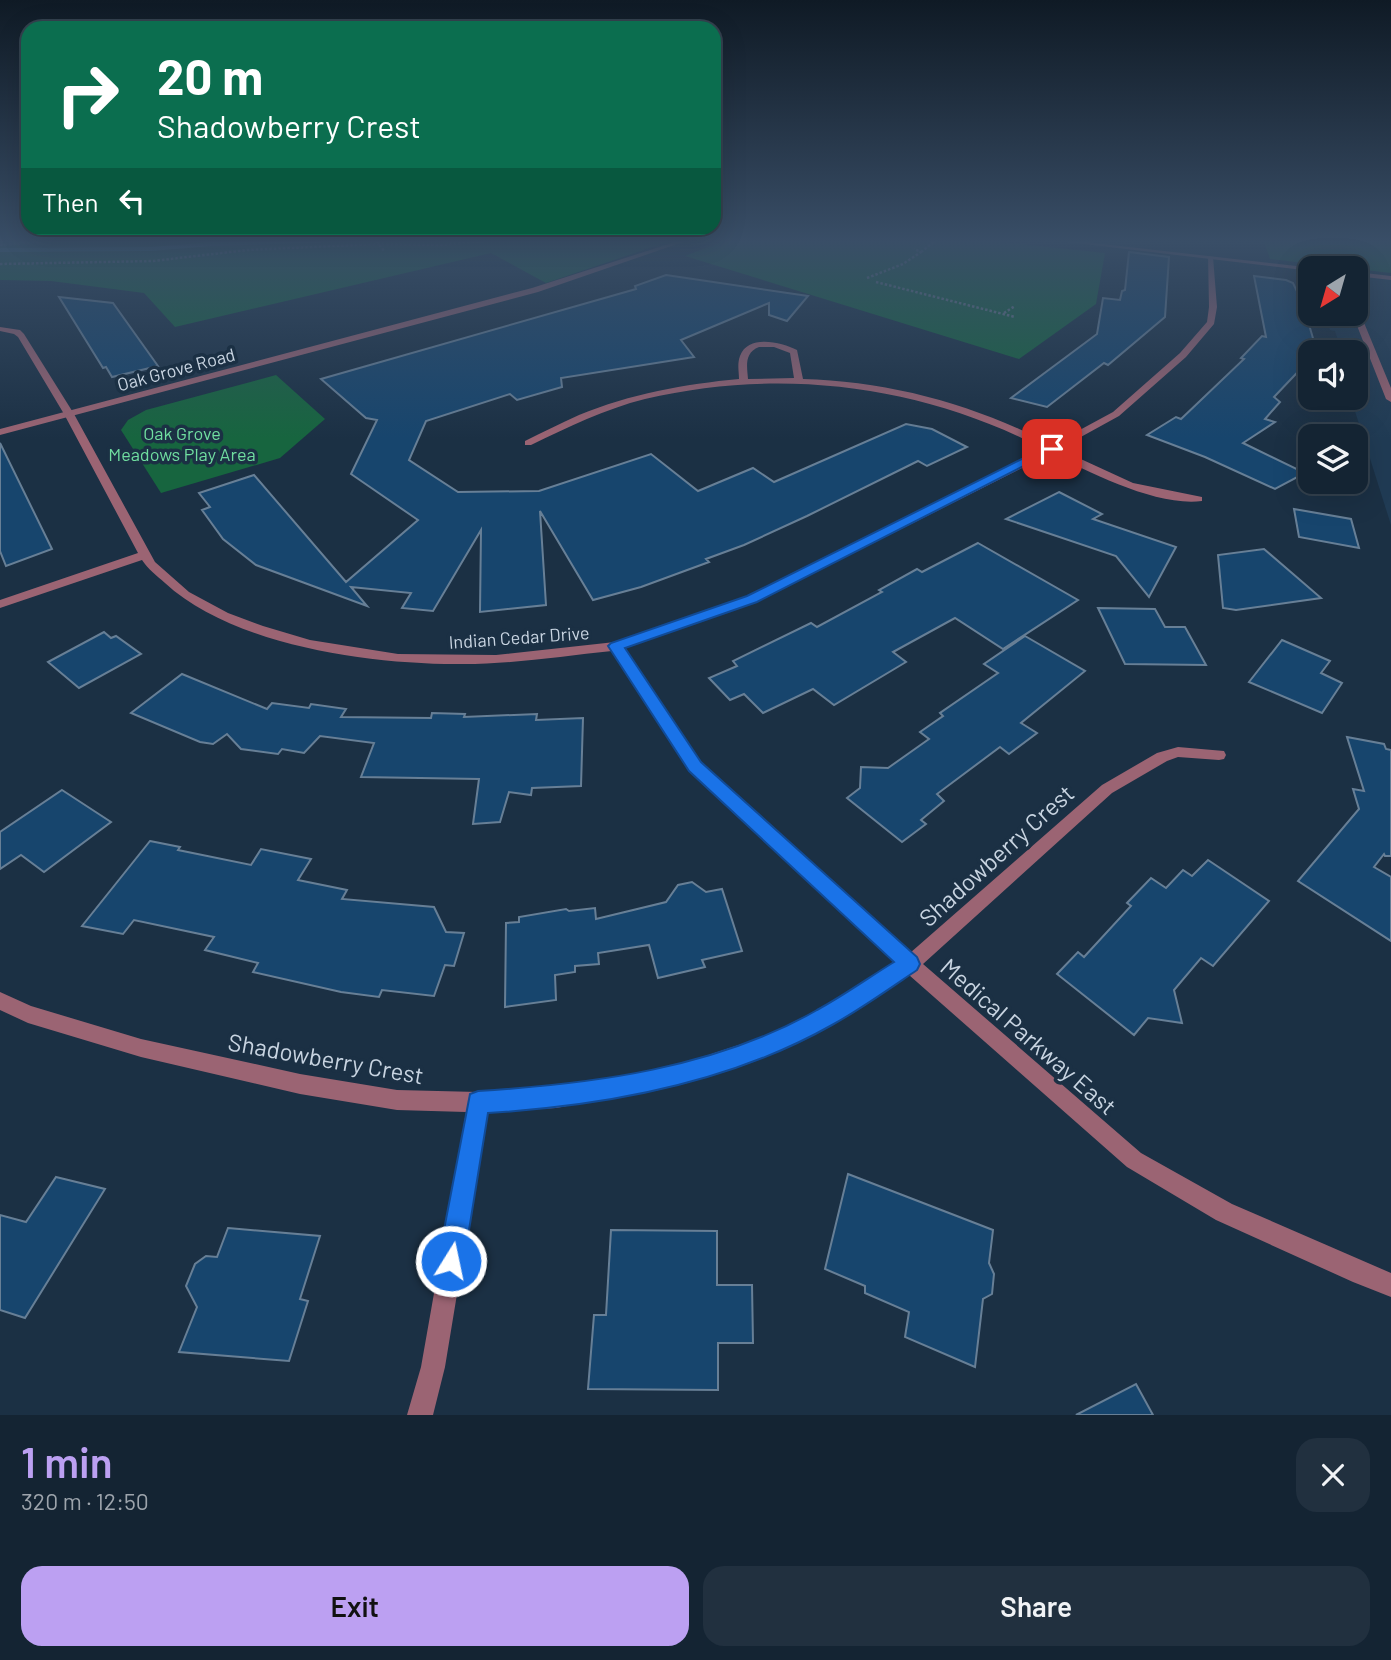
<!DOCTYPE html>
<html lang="en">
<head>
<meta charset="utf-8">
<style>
	body { margin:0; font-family:Barlow,sans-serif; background:#21303f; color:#f1f3f6; height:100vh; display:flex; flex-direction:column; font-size:26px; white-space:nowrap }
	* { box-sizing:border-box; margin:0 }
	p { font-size:23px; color:#9da4ac }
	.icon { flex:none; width:38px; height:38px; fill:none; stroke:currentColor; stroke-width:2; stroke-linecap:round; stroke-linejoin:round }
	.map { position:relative; height:1415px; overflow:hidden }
	.panel { display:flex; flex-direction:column; background:#142433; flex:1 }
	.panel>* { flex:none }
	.hud { position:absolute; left:21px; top:21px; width:700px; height:214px; border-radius:21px; box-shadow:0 7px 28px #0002,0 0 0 2px #33414e; background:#0b6e4f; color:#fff; overflow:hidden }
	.needle { width:46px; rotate:217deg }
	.buttons { position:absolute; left:1298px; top:256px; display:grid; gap:14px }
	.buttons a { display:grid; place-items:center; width:70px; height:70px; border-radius:14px; background:#142433; box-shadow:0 7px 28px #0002,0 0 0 2px #33414e; font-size:35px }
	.pin { position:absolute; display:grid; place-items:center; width:60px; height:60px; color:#fff; margin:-30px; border-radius:14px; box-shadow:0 4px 10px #0006 }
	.me { position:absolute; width:77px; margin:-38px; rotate:10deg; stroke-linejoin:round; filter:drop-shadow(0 0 5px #0008) }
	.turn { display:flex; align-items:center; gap:24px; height:147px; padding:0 21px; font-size:32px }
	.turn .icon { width:91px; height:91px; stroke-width:2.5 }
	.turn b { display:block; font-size:49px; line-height:60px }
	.then { display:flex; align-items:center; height:66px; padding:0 21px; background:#0003; gap:14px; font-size:26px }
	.round { display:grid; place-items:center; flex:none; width:74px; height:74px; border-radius:21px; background:#21303f }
	.summary { display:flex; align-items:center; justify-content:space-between; height:119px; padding:0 21px }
	h1 { font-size:42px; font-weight:600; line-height:52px; color:#bca0f2 }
	.button { display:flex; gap:14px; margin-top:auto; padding:14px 21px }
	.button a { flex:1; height:80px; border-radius:21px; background:#bca0f2; color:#111; font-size:28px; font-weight:600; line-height:80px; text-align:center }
	.button a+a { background:#21303f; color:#f1f3f6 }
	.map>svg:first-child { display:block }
	.built { fill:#203b54 }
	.green { fill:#17653f }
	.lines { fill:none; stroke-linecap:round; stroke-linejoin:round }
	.stream { fill:#498e9e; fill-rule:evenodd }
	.building { fill:#17456d; stroke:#677f96; stroke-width:2 }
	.path { stroke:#6b7c8c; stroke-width:2.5; stroke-dasharray:2.5 2; stroke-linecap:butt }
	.service { fill:#9b6473; fill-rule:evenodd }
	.minor { fill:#9b6473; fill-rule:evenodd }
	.tertiary { fill:#9b6473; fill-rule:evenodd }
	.route { fill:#1a73e8; stroke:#114b97; stroke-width:2 }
	.labels { text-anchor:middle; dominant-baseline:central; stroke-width:7; stroke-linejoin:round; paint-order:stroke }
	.far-street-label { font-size:18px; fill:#c8d4e1; stroke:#1b3044 }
	.far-park-label { font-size:18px; fill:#70dea0; stroke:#1b3044 }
	.near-street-label { font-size:24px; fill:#c8d4e1; stroke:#1b3044 }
</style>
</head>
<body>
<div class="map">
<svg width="1391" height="1415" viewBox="0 0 1391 1415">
	<rect width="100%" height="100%" fill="#1b3044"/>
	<path class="built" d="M 1356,274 L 1391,278 L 1391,525 L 1354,408 L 1363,409 L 1356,381 L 1356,352 L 1342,352 L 1335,331 L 1330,330 L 1324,313 L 1356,313 Z"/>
	<g class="green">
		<path d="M 0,241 L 670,241 L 546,283 L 491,253 L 175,327 L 144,293 L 51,281 L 0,280 Z"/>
		<path d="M 723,241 L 992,241 L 1105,253 L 1096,304 L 1019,359 L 685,256 Z"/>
		<path d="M 1264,241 L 1391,241 L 1391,273 L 1270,259 Z"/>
		<path d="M 276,375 L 325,419 L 280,458 L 161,493 L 121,430 L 128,420 L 146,410 Z"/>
	</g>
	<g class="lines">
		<path class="stream" d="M 282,241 L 323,241 L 320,243 L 211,246 L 152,251 L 0,252 L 0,248 L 152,247 L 211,242 Z"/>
	</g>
	<g class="building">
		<path d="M 1129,252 L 1169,257 L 1165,317 L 1108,365 L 1104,363 L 1047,407 L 1011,398 L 1097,334 L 1103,298 L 1120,300 L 1122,291 L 1125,290 Z"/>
		<path d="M 666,275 L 808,296 L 787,321 L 769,315 L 769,303 L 681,340 L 694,357 L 561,378 L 562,387 L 517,400 L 510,394 L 426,421 L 409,460 L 458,492 L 539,491 L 651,454 L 698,491 L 753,468 L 774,482 L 906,424 L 932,429 L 967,447 L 927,466 L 918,461 L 807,516 L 744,545 L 706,559 L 709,562 L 641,587 L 593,600 L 540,511 L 546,605 L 480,612 L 481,530 L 433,611 L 402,608 L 411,593 L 351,587 L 367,606 L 256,565 L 223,539 L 202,510 L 210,507 L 199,493 L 254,475 L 346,582 L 418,520 L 351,474 L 377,420 L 366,418 L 321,379 L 636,289 L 635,286 Z"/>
		<path d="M 1254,276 L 1286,280 L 1293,283 L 1303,304 L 1317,352 L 1311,352 L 1311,358 L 1274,397 L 1280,402 L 1265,419 L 1275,422 L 1243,443 L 1305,473 L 1275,489 L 1205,457 L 1147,435 L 1176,417 L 1181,419 L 1244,359 L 1241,358 L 1262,336 L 1266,337 Z"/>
		<path d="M 59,297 L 113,303 L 158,366 L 112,377 L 106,367 L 103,368 Z"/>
		<path d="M 0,443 L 52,549 L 6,566 L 0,551 Z"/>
		<path d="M 1059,492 L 1102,514 L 1093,519 L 1176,547 L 1149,597 L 1116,556 L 1006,519 Z"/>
		<path d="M 1294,509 L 1351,519 L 1359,548 L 1299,537 Z"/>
		<path d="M 978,543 L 1078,600 L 1003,649 L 955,618 L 893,652 L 906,662 L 834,705 L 813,689 L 763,713 L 744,694 L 730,700 L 709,678 L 737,666 L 733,661 L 811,623 L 817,627 L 882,592 L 879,590 L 917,569 L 922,572 Z"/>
		<path d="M 1264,549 L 1321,598 L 1236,610 L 1223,608 L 1218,555 Z"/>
		<path d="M 1098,608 L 1155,609 L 1165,627 L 1185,627 L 1206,665 L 1125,664 Z"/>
		<path d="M 104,632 L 111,638 L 116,636 L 141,654 L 79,688 L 48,662 Z"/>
		<path d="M 1025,636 L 1085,671 L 1021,723 L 1037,733 L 1009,754 L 1000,747 L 937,794 L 944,801 L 921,820 L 926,824 L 902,842 L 847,798 L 860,788 L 861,767 L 888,768 L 929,739 L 920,732 L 943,716 L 940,713 L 998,673 L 984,664 Z"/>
		<path d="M 1282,640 L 1330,661 L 1321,673 L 1342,683 L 1322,713 L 1249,682 Z"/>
		<path d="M 182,674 L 267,709 L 272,703 L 309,708 L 311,704 L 346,709 L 341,717 L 431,718 L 432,713 L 465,714 L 464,717 L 537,714 L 536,720 L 583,718 L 581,786 L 532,788 L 531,795 L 509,792 L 500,822 L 473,824 L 479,779 L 361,777 L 374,743 L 320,736 L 304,753 L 282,749 L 278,754 L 241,749 L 227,734 L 213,744 L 200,742 L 131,713 Z"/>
		<path d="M 1347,737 L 1384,744 L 1386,749 L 1391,750 L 1391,856 L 1385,856 L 1384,854 L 1374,867 L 1391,877 L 1391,941 L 1298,881 L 1359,809 L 1353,789 L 1364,791 Z"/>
		<path d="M 62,790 L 111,822 L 44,872 L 21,855 L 0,869 L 0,832 Z"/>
		<path d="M 150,841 L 180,847 L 178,850 L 251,865 L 261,849 L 311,859 L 298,880 L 347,890 L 342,899 L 434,907 L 446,932 L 464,933 L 454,966 L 445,965 L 434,996 L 382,990 L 379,997 L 341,992 L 253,972 L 258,963 L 205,950 L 214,937 L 134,920 L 123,934 L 82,926 Z"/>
		<path d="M 1208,860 L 1269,901 L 1213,966 L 1201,958 L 1174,990 L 1182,1023 L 1148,1018 L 1134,1035 L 1057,974 L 1078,952 L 1084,957 L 1131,906 L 1127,903 L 1151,878 L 1166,888 L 1183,870 L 1192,876 Z"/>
		<path d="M 692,882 L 706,892 L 722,889 L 742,951 L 702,960 L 705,967 L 658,978 L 649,945 L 598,953 L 599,964 L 575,966 L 575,972 L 555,975 L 556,1000 L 505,1007 L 506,923 L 519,922 L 519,917 L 566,909 L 569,911 L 595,908 L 596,919 L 666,902 L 678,885 Z"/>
		<path d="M 848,1174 L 993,1230 L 989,1263 L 994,1274 L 992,1294 L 983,1299 L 975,1367 L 905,1337 L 909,1312 L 865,1293 L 865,1286 L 825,1269 Z"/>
		<path d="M 56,1177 L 105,1189 L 25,1318 L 0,1310 L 0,1215 L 26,1222 Z"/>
		<path d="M 228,1228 L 320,1236 L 300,1299 L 308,1301 L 289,1361 L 179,1352 L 197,1307 L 186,1286 L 195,1264 L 206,1256 L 217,1257 Z"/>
		<path d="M 611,1230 L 717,1231 L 717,1285 L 752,1285 L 753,1343 L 718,1343 L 718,1390 L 588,1389 L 594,1315 L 606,1315 Z"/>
		<path d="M 1136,1384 L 1153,1415 L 1076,1415 Z"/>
	</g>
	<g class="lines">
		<g class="path">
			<path d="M 377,241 L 384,251"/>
			<path d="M 0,245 L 46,241"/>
			<path d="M 921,252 L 935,241"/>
			<path d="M 0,264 L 153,261 L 247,250 L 378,244 L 442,245 L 485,241"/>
			<path d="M 867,278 L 903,264 L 921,252 L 914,249"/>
			<path d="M 876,282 L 1015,317"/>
			<path d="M 1004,313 L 1015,306"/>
		</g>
		<path class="service" d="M 1356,311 L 1360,313 L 1391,388 L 1391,402 L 1386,399 L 1352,313 L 1356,313 Z"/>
		<path class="minor" d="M 1208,256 L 1213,257 L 1217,307 L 1214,324 L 1186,357 L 1119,416 L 1059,449 L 1133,483 L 1202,497 L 1202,501 C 1158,507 1090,473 1052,453 L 756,602 L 624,648 L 700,763 L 910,953 L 1102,785 L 1157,753 L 1178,747 L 1224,751 L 1226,755 L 1224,759 L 1219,760 L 1178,757 L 1167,761 L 1112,793 L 923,964 L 1141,1153 L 1232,1204 L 1391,1273 L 1391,1297 L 1353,1282 L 1216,1220 L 1127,1167 L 909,975 L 830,1025 L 760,1057 L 675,1086 L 556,1108 L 487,1112 L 445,1367 L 433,1415 L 407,1415 L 421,1367 L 466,1112 L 397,1110 L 300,1094 L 141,1057 L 28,1023 L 0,1010 L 0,992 L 31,1006 L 141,1039 L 300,1074 L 397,1090 L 478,1092 L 556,1088 L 675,1066 L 757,1039 L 816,1013 L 896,963 L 690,771 L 612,651 C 563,656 513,664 463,664 C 373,665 233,646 165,583 C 157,576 148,569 142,560 L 0,608 L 0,600 L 138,553 L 64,414 L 18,337 L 14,334 L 0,331 L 0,327 L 20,330 L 24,334 L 74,414 L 155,562 L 189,592 L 228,613 L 263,626 L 310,640 L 398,654 L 496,655 L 615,642 L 748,596 L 1044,449 C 922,385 780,367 645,399 C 605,409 568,427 531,445 L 525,445 L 525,441 C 543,432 561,423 579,415 C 630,394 685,384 739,379 C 739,372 737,364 740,356 C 748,334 781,342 797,350 L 803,379 C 889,381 976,405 1052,445 L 1113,412 L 1180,353 L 1207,322 L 1209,307 ZM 759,347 L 774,347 L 790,353 L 794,378 L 748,379 C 747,366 744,353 759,347 Z"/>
		<g class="tertiary">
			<path d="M 678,241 L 686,241 L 538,292 L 0,435 L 0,429 L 532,288 Z"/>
			<path d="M 1059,241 L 1076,241 L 1314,268 L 1311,268 L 1311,271 Z"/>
			<path d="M 1356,272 L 1391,276 L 1391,280 L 1356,276 Z"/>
		</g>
	</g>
	<linearGradient id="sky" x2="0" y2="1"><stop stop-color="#0f1a25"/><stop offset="0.55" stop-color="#394e67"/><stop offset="1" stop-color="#394e67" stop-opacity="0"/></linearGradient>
	<rect width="1391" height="439" fill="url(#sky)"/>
	<path class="route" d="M 1048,446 L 1057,449 L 757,602 L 625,648 L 701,762 L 917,957 L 920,964 L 917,970 C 889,989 861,1009 832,1025 C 728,1084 605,1106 488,1113 L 464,1261 L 460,1270 L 451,1274 L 442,1270 L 438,1261 L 470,1094 L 478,1091 C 593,1084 716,1068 817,1010 C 843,996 868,978 894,962 L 689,771 L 608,646 L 611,643 L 747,596 Z"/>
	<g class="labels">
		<g class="far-street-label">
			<text transform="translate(176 369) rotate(-15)">Oak Grove Road</text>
			<text transform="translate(519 637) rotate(-4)">Indian Cedar Drive</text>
		</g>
		<g class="far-park-label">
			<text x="182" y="433">Oak Grove<tspan x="182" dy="21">Meadows Play Area</tspan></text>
		</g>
		<g class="near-street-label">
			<text transform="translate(996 855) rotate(-42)">Shadowberry Crest</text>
			<text transform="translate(1029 1036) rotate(41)">Medical Parkway East</text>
			<text transform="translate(326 1058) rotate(10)">Shadowberry Crest</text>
		</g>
	</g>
</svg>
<div class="buttons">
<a><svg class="needle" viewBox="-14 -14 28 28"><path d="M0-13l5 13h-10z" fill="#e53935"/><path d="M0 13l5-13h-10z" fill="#9da4ac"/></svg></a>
<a><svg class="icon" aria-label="sound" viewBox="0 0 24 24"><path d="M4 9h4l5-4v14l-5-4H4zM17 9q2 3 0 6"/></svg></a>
<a><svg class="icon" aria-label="layers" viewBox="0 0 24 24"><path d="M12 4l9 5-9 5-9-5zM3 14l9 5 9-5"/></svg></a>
</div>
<div class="pin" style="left:1052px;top:449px;background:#d93025"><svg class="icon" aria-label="arrive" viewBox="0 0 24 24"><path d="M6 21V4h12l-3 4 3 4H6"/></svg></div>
<svg class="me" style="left:451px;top:1261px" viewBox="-20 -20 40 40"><circle r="17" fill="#1a73e8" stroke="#fff" stroke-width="3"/><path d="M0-11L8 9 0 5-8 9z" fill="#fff"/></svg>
<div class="hud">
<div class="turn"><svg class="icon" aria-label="right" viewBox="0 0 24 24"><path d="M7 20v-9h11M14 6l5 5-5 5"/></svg><div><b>20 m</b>Shadowberry Crest</div></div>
<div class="then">Then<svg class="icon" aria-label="left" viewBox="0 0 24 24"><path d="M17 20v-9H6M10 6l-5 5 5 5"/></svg></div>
</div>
</div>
<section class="panel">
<div class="summary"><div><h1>1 min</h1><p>320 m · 12:50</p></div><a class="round"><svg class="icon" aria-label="close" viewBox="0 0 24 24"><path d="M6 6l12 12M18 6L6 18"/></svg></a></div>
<div class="button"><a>Exit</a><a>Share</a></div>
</section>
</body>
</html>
